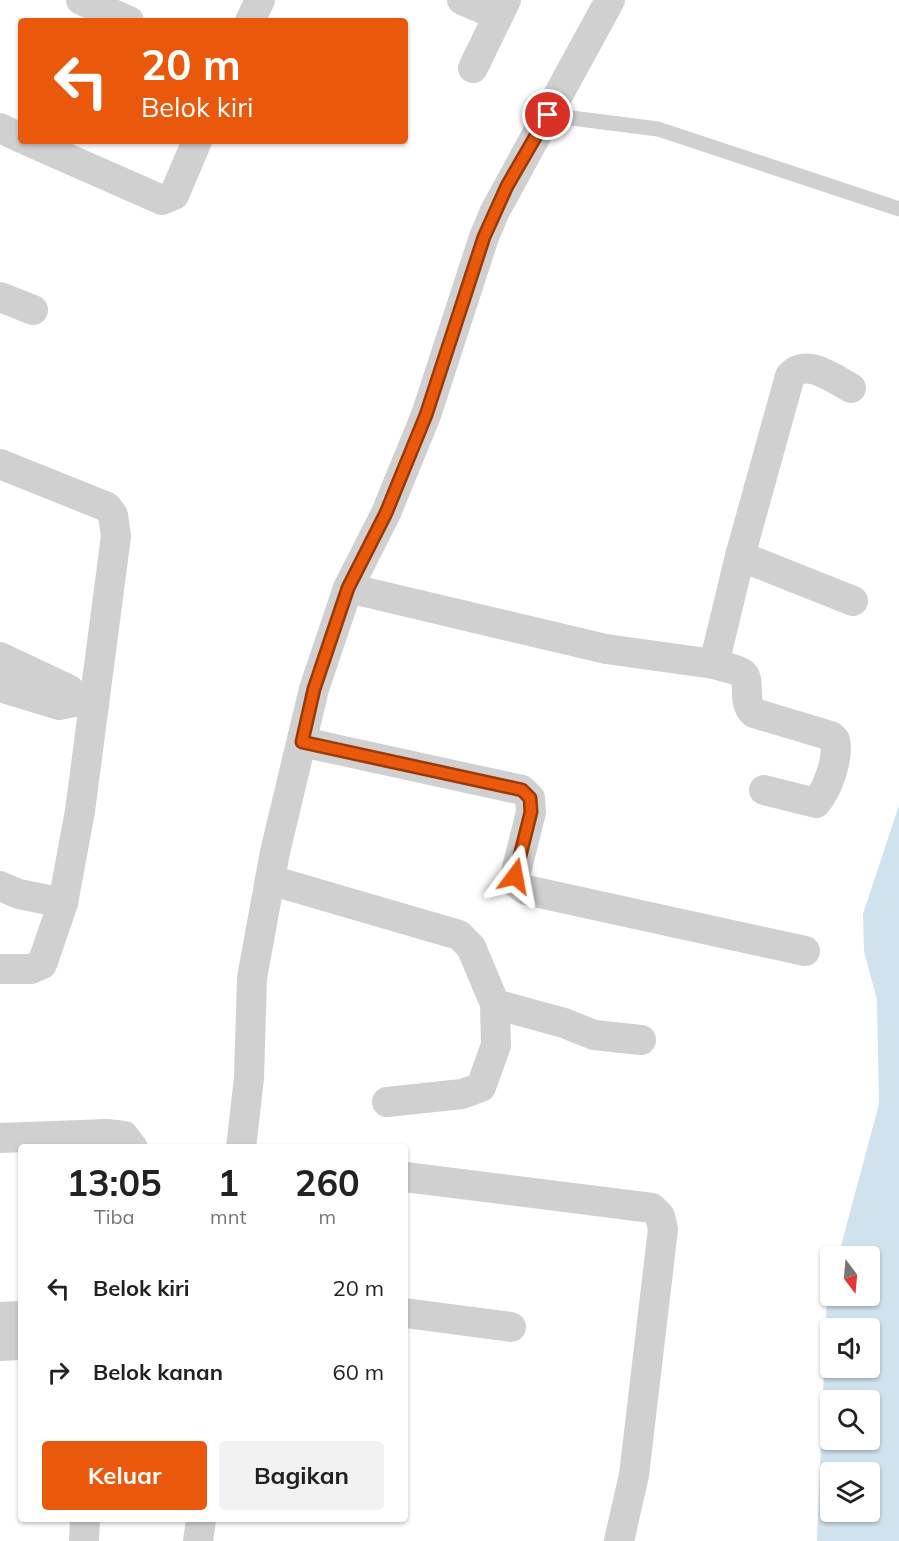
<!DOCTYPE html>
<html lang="id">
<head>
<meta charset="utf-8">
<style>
	body { margin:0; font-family:Mulish,sans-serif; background:#f2f2f2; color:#222; height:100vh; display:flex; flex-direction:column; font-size:22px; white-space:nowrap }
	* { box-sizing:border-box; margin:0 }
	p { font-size:20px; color:#767676 }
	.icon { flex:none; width:33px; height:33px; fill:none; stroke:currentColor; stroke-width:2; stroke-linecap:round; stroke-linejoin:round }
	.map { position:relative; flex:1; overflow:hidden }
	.side { position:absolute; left:18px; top:1144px; width:390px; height:378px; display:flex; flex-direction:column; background:#fff; border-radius:6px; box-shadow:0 2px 4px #0004 }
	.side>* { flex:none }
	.guide { position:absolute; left:18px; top:18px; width:390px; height:126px; border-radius:6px; box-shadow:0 2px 4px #0004; background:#ea580c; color:#fff; overflow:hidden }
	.needle { width:39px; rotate:164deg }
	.fabs { position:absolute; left:820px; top:1246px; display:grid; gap:12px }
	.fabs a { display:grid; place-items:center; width:60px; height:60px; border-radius:6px; background:#fff; box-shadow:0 2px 4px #0004; font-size:30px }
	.pin { position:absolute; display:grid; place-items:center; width:51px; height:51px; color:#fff; margin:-26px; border:3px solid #fff; border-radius:50%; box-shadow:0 2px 6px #0007 }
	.me { position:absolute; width:66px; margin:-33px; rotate:13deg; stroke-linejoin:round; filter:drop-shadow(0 0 4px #0008) }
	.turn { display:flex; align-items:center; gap:21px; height:126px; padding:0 24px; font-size:27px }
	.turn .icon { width:78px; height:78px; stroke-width:2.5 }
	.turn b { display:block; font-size:42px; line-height:51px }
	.eta { display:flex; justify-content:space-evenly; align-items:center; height:102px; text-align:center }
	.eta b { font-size:36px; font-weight:700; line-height:42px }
	.primary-button { display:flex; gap:12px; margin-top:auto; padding:12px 24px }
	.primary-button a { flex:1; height:69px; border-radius:6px; background:#ea580c; color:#fff; font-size:24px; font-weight:700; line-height:69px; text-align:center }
	.primary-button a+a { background:#f2f2f2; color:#222 }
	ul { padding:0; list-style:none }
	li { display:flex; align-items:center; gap:18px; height:84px; padding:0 24px }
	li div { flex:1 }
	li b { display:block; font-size:22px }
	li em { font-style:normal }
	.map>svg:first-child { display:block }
	.water { fill:#cfe2ee; fill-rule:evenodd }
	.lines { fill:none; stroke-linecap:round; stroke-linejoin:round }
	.lane { stroke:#d0d0d0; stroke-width:15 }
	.street { stroke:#d0d0d0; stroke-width:30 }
	.route-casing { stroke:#983908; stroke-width:15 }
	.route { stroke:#ea580c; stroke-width:10 }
</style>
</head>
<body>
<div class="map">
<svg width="899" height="1541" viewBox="0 0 899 1541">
	<rect width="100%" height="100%" fill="#fff"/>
	<path class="water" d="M 899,805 L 899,1541 L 817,1541 L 827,1296 L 831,1282 L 831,1296 L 870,1296 L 870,1257 L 838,1257 L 879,1104 L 877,1000 L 864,951 L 863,914 ZM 831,1329 L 870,1329 L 870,1368 L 831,1368 ZM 831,1401 L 870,1401 L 870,1440 L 831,1440 ZM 831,1473 L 870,1473 L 870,1512 L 831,1512 Z"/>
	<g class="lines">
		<path class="lane" d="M 548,115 L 658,129 L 899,209"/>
		<g class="street">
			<path d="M 81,0 L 129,21"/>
			<path d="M 462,0 L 497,15"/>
			<path d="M 250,21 L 260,0"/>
			<path d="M 473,68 L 506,0"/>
			<path d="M 0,128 L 21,138"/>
			<path d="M 28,141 L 162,200 L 174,195 L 197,141"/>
			<path d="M 0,297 L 33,310"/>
			<path d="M 0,464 L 107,507 L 113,515 L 116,536 L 80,811 L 63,903 L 42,964 L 31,969 L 0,969"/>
			<path d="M 740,556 L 790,376 C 807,357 834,379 851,388"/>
			<path d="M 348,588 L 606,649 L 714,664 L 740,556 L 853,601"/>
			<path d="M 0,657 L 68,689 L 82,701 L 94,705"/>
			<path d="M 714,664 C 722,667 734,668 742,673 C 752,679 741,702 754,713 L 831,736 L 835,740 C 839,757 828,789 816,803 L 764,790"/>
			<path d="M 0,687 L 59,705 L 79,701"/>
			<path d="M 302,742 L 522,790 L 530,798 L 531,812 L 515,876 L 516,883 L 526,890 L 805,951"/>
			<path d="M 270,880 L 459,935 L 471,947 L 495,1004 L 496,1045 L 481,1087 L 462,1094 L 387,1102"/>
			<path d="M 0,886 L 19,894 L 63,903"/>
			<path d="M 495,1004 L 564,1023 L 594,1035 L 641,1040"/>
			<path d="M 0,1138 L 107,1134 L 124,1136 L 133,1148"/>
			<path d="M 241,1148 L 249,1078 L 252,978 L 275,852 L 314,689 L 348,588 L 386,513 L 426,415 L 484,237 L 495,211 L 610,0"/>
			<path d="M 405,1177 L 652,1208 L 660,1216 L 663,1229 L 634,1475 L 619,1541"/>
			<path d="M 405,1313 L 511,1327"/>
			<path d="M 0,1317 L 21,1316"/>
			<path d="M 0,1346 L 21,1345"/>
			<path d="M 84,1541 L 85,1520"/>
			<path d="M 198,1541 L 201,1520"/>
		</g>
	</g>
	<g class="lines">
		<defs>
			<path id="route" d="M 515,876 L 531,812 L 530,798 L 522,790 L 302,742 L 314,689 L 348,588 L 386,513 L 426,415 L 484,237 L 507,186 L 548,115"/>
		</defs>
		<use href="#route" class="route-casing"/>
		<use href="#route" class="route"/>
	</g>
</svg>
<div class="fabs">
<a><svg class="needle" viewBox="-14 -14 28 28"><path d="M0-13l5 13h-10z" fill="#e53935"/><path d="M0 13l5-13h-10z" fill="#767676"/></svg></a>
<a><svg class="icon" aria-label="sound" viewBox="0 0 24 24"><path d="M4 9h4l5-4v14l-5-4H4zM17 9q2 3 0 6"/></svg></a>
<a><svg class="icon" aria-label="search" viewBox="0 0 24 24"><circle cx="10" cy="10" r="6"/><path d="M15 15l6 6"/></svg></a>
<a><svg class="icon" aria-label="layers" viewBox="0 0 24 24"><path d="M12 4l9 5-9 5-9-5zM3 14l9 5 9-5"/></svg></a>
</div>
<div class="pin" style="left:548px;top:115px;background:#d93025"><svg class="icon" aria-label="arrive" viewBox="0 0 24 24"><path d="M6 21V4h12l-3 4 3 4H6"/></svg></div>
<svg class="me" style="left:515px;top:876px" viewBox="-20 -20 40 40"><path d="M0-17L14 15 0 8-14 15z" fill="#ea580c" stroke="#fff" stroke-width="4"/></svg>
<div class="guide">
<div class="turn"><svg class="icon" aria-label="left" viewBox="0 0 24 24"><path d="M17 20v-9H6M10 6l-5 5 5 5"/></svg><div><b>20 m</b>Belok kiri</div></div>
</div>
<section class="side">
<div class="eta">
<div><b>13:05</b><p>Tiba</p></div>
<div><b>1</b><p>mnt</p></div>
<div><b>260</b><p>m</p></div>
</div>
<ul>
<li><svg class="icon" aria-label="left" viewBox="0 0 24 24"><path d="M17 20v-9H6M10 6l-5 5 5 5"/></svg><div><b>Belok kiri</b></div><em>20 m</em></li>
<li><svg class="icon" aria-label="right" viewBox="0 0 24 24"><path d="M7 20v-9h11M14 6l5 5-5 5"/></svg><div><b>Belok kanan</b></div><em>60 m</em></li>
</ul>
<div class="primary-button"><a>Keluar</a><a>Bagikan</a></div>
</section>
</div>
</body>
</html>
